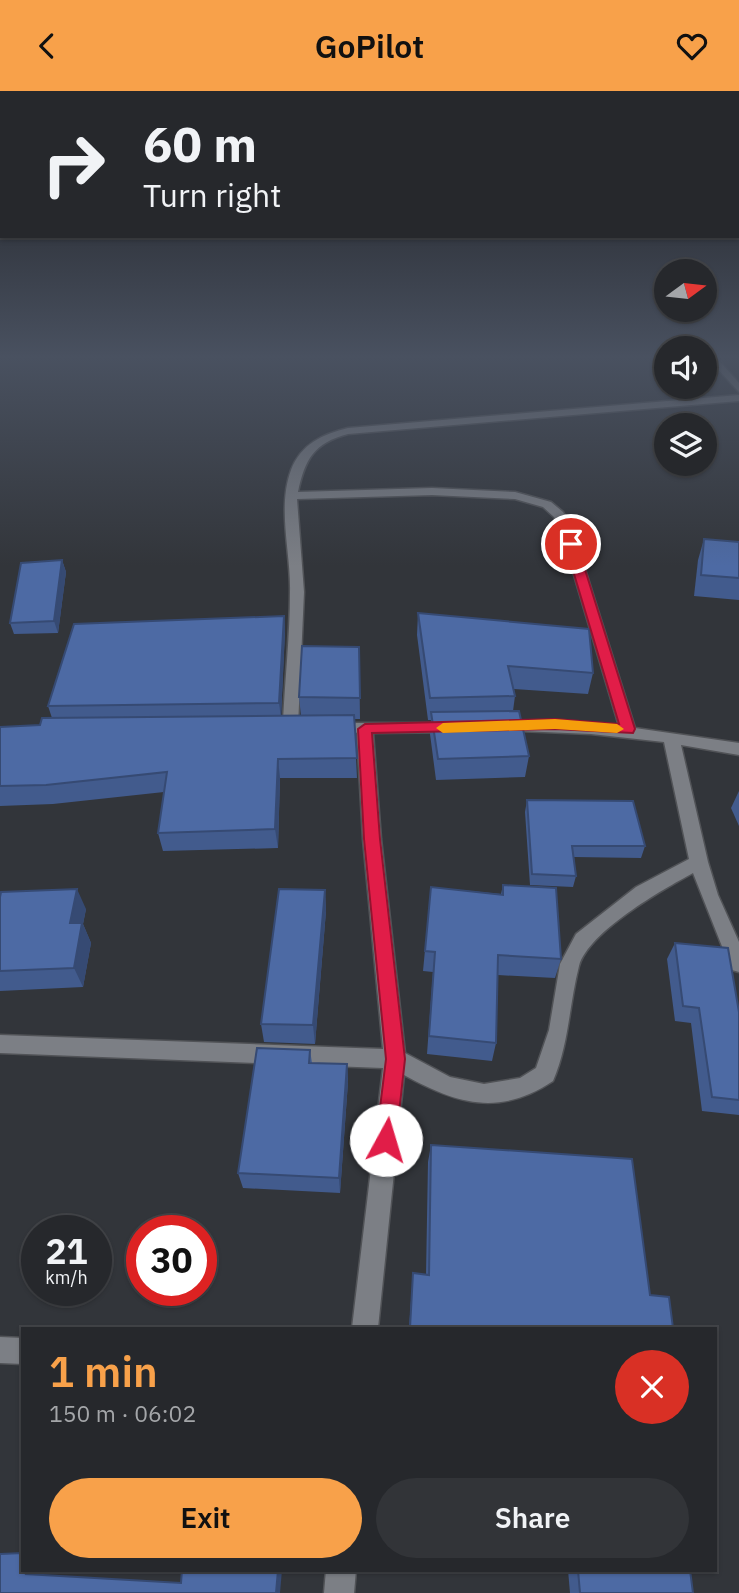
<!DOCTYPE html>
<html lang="en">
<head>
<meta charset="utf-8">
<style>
	body { margin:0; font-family:"IBM Plex Sans",sans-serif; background:#323438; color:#f1f3f6; height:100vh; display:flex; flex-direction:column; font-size:26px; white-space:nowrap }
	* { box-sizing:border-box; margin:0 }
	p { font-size:23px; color:#a4a6a9 }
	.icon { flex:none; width:38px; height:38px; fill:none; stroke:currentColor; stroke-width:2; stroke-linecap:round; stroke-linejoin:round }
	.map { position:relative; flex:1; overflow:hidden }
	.details { position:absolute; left:21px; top:1236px; width:696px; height:245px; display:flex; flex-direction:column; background:#26282c; border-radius:0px; box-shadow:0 2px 5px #0004,0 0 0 2px #424448 }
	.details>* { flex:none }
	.banner { position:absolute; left:0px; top:0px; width:740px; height:147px; box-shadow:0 2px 5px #0004,0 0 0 2px #424448; background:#26282c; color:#f1f3f6; overflow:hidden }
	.needle { width:46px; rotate:75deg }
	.buttons { position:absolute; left:654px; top:168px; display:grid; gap:14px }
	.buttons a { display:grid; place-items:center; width:63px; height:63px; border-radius:50%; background:#26282c; box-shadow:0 2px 5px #0004,0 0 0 2px #424448; font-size:35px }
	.speed { position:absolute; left:21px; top:1124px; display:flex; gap:14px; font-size:35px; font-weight:700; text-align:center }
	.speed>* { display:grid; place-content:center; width:91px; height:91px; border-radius:50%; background:#26282c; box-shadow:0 2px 5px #0004,0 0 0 2px #424448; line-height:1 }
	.speed small { font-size:18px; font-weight:400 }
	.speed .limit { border:10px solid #d22; background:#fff; color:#111 }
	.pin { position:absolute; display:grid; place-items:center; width:60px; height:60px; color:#fff; margin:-30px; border:4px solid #fff; border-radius:50%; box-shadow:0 2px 7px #0007 }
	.me { position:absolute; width:77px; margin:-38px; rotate:6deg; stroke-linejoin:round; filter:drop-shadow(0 0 5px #0008) }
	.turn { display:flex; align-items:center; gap:24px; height:147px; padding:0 28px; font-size:32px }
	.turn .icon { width:91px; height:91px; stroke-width:2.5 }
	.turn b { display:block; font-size:49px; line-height:60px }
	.round { display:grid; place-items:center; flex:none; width:74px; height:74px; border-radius:37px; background:#323438 }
	.headline { display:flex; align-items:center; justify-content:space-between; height:119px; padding:0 28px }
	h1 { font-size:42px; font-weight:600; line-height:52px; color:#f8a14a }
	.button { display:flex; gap:14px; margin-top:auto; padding:14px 28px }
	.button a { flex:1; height:80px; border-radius:42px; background:#f8a14a; color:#111; font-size:28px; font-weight:600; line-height:80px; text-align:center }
	.button a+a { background:#323438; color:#f1f3f6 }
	header { display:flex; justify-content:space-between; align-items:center; height:91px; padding:0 28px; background:#f8a14a; color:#111; font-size:32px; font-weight:600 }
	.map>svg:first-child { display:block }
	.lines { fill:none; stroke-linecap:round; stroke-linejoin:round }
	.minor-casing { stroke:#515357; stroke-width:3 }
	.minor { fill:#7c7f85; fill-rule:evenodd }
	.wall { fill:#425b8d }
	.shaded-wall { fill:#364a73 }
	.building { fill:#4d6aa4; stroke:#364a73; stroke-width:2 }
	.route { fill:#e11d48; stroke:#92132f; stroke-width:2 }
	.slow { fill:#f59e0b }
</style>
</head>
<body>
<header><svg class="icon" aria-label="back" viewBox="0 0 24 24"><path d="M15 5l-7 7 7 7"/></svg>GoPilot<svg class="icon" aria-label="heart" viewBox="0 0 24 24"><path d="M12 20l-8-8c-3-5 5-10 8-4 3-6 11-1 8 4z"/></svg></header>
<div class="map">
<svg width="739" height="1502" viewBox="0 0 739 1502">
	<rect width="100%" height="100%" fill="#32353a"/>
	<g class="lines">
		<defs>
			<g id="minor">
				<path d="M 705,264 L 714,264 L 739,292 L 739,301 Z"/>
				<path d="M 739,304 L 739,310 L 348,343 C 314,352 305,368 298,401 L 432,397 L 515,401 L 551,411 L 563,421 L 572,437 L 635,637 L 739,652 L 739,664 L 681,654 L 708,771 L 718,804 L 739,851 L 739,881 L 732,879 L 729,873 L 693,782 C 662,799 589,840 579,875 C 569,914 569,953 553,990 C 499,1026 457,1013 404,984 L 378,1237 L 352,1237 L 383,977 L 0,962 L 0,944 L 383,958 L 363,748 L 357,642 L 348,637 L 356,632 L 454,632 L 460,633 L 462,637 L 460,641 L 373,642 L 381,748 L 405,962 L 450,986 L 484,993 L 520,987 L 536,977 L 549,939 L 560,873 L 576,843 L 636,796 L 689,768 L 664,651 L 591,643 L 493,639 L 491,635 L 499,630 L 562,630 L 619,635 L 560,437 L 554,426 L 543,416 L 515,408 L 432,404 L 297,408 L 304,501 L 298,635 L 290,640 L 270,639 L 268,635 L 270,631 L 283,630 C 285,587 290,544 290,501 C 291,462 277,417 291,379 C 301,353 323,343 348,337 Z"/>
				<path d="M 0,1246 L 23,1247 L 23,1273 L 0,1272 Z"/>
				<path d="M 326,1479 L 356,1479 L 354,1502 L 324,1502 Z"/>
			</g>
		</defs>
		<use href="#minor" class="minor-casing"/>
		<use href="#minor" class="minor"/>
	</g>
	<g class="wall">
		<path d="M 704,448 L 739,451 L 739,509 L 694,505 L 698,469 Z"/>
		<path d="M 62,469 L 66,481 L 58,542 L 14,543 L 10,532 Z"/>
		<path d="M 418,522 L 593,582 L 588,603 L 514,598 L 515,605 L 513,620 L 529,665 L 525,686 L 436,689 L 430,643 L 431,629 L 428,629 L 417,544 Z"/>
		<path d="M 284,525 L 285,540 L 281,625 L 301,625 L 299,606 L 359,556 L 360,628 L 354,628 L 357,687 L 280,687 L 278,757 L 163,760 L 158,742 L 164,701 L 53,713 L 0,715 L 0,636 L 40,634 L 52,627 L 48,615 Z"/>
		<path d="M 739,700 L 739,735 L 731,717 Z"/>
		<path d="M 527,709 L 645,755 L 641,767 L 574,766 L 576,785 L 573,796 L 530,794 L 525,721 Z"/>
		<path d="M 503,794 L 561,868 L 555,887 L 498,884 L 496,952 L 492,970 L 427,963 L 433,881 L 423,880 L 431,796 L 501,803 Z"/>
		<path d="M 325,799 L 326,820 L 315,953 L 264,951 L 261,933 Z"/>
		<path d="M 0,806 L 86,818 L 83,833 L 91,852 L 83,896 L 0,900 Z"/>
		<path d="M 675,852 L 739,921 L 739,1024 L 702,1020 L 691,932 L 675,930 L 667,868 Z"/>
		<path d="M 310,959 L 312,972 L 347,973 L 348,991 L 340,1102 L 243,1097 L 238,1082 Z"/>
		<path d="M 431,1054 L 650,1204 L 673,1237 L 409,1237 L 413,1182 L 426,1184 L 428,1071 Z"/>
		<path d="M 568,1479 L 690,1479 L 693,1502 L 570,1502 Z"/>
	</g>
	<g class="shaded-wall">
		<path d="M 62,469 L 66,481 L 58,542 L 54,530 Z"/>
		<path d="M 284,525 L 285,540 L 281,627 L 279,612 Z"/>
		<path d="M 278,668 L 280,687 L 278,757 L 275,738 Z"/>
		<path d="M 77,798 L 86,818 L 83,833 L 91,852 L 83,896 L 74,877 L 70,832 Z"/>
		<path d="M 325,799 L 326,820 L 315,953 L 313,934 Z"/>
		<path d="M 347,973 L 348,991 L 340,1102 L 339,1087 Z"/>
		<path d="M 27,1479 L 43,1479 L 42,1484 L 26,1483 Z"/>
		<path d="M 278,1479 L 282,1479 L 280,1502 L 276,1502 Z"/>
	</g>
	<g class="building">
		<path d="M 704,448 L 739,451 L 739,487 L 701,484 Z"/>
		<path d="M 62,469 L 54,530 L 10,532 L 21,472 Z"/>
		<path d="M 418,522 L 589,538 L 593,582 L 508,575 L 515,605 L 430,607 Z"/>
		<path d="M 284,525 L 279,612 L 48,615 L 74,533 Z"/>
		<path d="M 302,555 L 359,556 L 360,607 L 299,606 Z"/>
		<path d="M 519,620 L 529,665 L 438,668 L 431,621 Z"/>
		<path d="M 354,624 L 357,667 L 278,668 L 275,738 L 158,742 L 167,681 L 46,694 L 0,695 L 0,636 L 40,634 L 42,627 Z"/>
		<path d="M 527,709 L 633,710 L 645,755 L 572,755 L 576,785 L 532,783 Z"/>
		<path d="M 503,794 L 556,797 L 561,868 L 498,864 L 496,952 L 429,945 L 435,861 L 425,860 L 431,796 L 503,804 Z"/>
		<path d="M 77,798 L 70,832 L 82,832 L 74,877 L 0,880 L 0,806 L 1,801 Z"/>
		<path d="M 279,798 L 325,799 L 313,934 L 261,933 Z"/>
		<path d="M 675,852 L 728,857 L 739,921 L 739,1009 L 712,1006 L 699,917 L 683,915 Z"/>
		<path d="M 257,957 L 310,959 L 309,972 L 347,973 L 339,1087 L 238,1082 Z"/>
		<path d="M 431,1054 L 632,1068 L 650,1204 L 669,1206 L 673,1237 L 410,1237 L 413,1182 L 429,1184 Z"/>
		<path d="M 23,1462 L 23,1479 L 27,1479 L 26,1483 L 181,1492 L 182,1479 L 278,1479 L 276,1502 L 0,1502 L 0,1463 Z"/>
		<path d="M 578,1479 L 690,1479 L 693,1502 L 580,1502 Z"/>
	</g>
	<linearGradient id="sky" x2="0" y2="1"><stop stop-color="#1c1d20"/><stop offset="0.56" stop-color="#495160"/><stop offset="1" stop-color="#495160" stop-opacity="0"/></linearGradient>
	<rect width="739" height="475" fill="url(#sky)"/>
	<path class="route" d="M 571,450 L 577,453 L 635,638 L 633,642 L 555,638 L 372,642 L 380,748 L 405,968 L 396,1049 L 393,1056 L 386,1059 L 379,1056 L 376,1049 L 386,968 L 364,748 L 358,638 L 365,633 L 555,628 L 619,633 L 565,453 Z"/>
	<path class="slow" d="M 555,628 L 617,633 L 624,638 L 617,642 L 555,638 L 443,642 L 436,637 L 443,632 Z"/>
</svg>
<div class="buttons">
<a><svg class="needle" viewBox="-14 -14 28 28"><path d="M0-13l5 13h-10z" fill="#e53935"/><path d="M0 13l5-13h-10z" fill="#a4a6a9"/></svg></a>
<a><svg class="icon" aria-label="sound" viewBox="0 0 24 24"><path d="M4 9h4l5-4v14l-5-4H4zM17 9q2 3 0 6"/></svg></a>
<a><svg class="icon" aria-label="layers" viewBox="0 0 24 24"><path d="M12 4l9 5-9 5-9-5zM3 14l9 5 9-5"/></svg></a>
</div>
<div class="speed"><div>21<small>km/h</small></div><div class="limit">30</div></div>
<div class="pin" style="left:571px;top:453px;background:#d93025"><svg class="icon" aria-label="arrive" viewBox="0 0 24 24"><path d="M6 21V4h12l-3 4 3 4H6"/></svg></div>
<svg class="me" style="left:386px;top:1049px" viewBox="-20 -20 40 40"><circle r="19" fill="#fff"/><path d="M0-13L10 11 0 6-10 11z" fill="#e11d48"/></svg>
<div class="banner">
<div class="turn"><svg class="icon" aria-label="right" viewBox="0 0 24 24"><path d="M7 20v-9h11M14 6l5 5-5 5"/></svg><div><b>60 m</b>Turn right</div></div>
</div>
<section class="details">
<div class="headline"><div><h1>1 min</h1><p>150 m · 06:02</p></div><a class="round" style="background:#d93025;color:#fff"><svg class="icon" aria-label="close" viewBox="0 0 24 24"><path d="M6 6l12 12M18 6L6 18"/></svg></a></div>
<div class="button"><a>Exit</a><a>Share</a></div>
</section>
</div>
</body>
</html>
